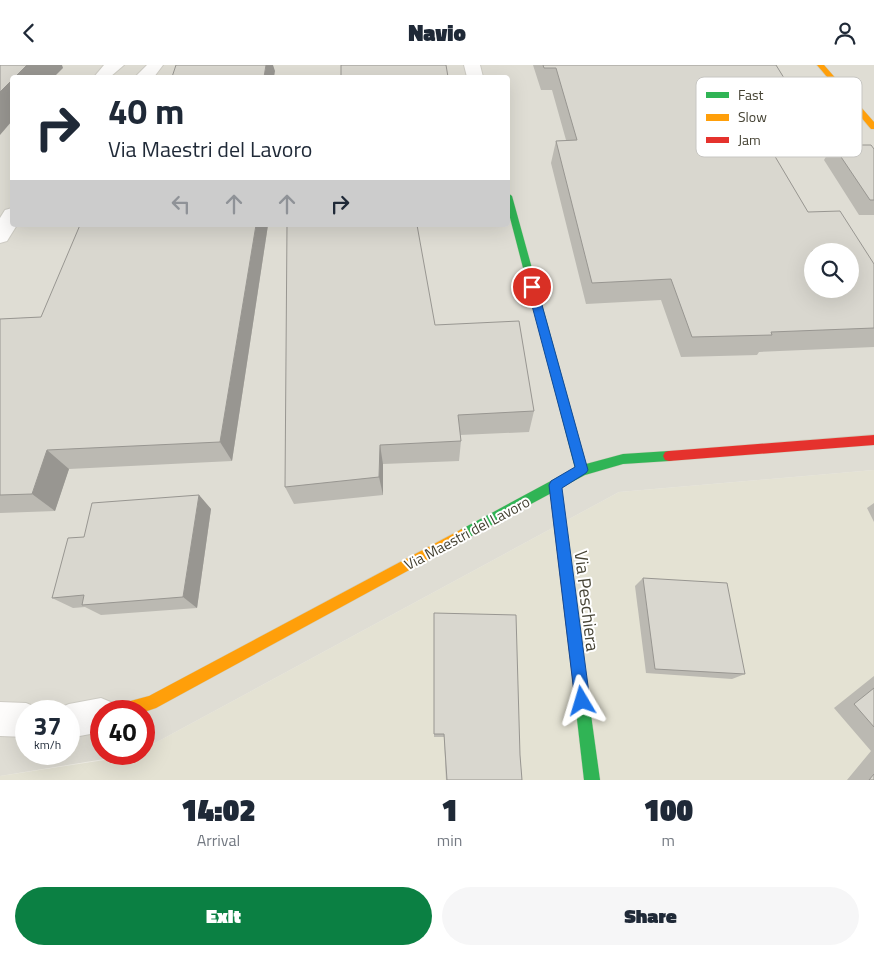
<!DOCTYPE html>
<html lang="en">
<head>
<meta charset="utf-8">
<style>
	body { margin:0; font-family:"Titillium Web",sans-serif; background:#f6f6f7; color:#1f2937; height:100vh; display:flex; flex-direction:column; font-size:19px; white-space:nowrap }
	* { box-sizing:border-box; margin:0 }
	p { font-size:16px; color:#747a83 }
	.icon { flex:none; width:28px; height:28px; fill:none; stroke:currentColor; stroke-width:2; stroke-linecap:round; stroke-linejoin:round }
	.map { position:relative; height:715px; overflow:hidden }
	.panel { display:flex; flex-direction:column; background:#fff; flex:1 }
	.panel>* { flex:none }
	.guide { position:absolute; left:10px; top:10px; width:500px; height:152px; border-radius:5px; box-shadow:0 5px 20px #0002; background:#fff; color:#1f2937; overflow:hidden }
	.tools { position:absolute; left:804px; top:178px; display:grid; gap:10px }
	.tools a { display:grid; place-items:center; width:55px; height:55px; border-radius:50%; background:#fff; box-shadow:0 5px 20px #0002; font-size:25px }
	.speed { position:absolute; left:15px; top:635px; display:flex; gap:10px; font-size:25px; font-weight:700; text-align:center }
	.speed>* { display:grid; place-content:center; width:65px; height:65px; border-radius:50%; background:#fff; box-shadow:0 5px 20px #0002; line-height:1 }
	.speed small { font-size:12px; font-weight:400 }
	.speed .limit { border:8px solid #d22; background:#fff; color:#111 }
	.pin { position:absolute; display:grid; place-items:center; width:42px; height:42px; color:#fff; margin:-21px; border:2px solid #fff; border-radius:50%; box-shadow:0 1px 5px #0007 }
	.me { position:absolute; width:55px; margin:-28px; rotate:353deg; stroke-linejoin:round; filter:drop-shadow(0 0 4px #0008) }
	.turn { display:flex; align-items:center; gap:18px; height:105px; padding:0 15px; font-size:22px }
	.turn .icon { width:65px; height:65px; stroke-width:2.5 }
	.turn b { display:block; font-size:35px; line-height:42px }
	.lanes { display:flex; align-items:center; height:48px; padding:0 15px; background:#0003; justify-content:center; gap:25px; direction:ltr }
	.lanes .off { opacity:.35 }
	.eta { display:flex; justify-content:space-evenly; align-items:center; height:85px; text-align:center }
	.eta b { font-size:30px; font-weight:800; line-height:35px }
	.action { display:flex; gap:10px; margin-top:auto; padding:10px 15px }
	.action a { flex:1; height:58px; border-radius:30px; background:#0b8043; color:#fff; font-size:20px; font-weight:800; line-height:58px; text-align:center }
	.action a+a { background:#f6f6f7; color:#1f2937 }
	header { display:flex; justify-content:space-between; align-items:center; height:65px; padding:0 15px; background:#fff; font-size:22px; font-weight:800 }
	.map>svg:first-child { display:block }
	.residential { fill:#e4e2d3 }
	.industrial { fill:#dfddd4; fill-rule:evenodd }
	.lines { fill:none; stroke-linecap:round; stroke-linejoin:round }
	.street-casing { stroke:#ceccc4; stroke-width:2 }
	.fast-casing { stroke:#cfcebd; stroke-width:1 }
	.slow-casing { stroke:#cfcebd; stroke-width:1 }
	.jam-casing { stroke:#cfcebd; stroke-width:1 }
	.street { fill:#fdfcfb; fill-rule:evenodd }
	.fast { fill:#30b455; fill-rule:evenodd }
	.slow { fill:#ff9f0a; fill-rule:evenodd }
	.jam { fill:#e5322d; fill-rule:evenodd }
	.wall { fill:#bbb9b2 }
	.shaded-wall { fill:#989691 }
	.building { fill:#d9d7cf; stroke:#989691; fill-rule:evenodd }
	.route { fill:#1a73e8; stroke:#114b97 }
	.labels { text-anchor:middle; dominant-baseline:central; stroke-width:4; stroke-linejoin:round; paint-order:stroke }
	.street-label { font-size:15px; fill:#454233; stroke:#fff }
	.near-street-label { font-size:18px; fill:#454233; stroke:#fff }
	.key { fill:#fff; stroke:#c7c6c2; stroke-width:1 }
	.key-label { font-size:14px; fill:#454233 }
</style>
</head>
<body>
<header><svg class="icon" aria-label="back" viewBox="0 0 24 24"><path d="M15 5l-7 7 7 7"/></svg>Navio<svg class="icon" aria-label="person" viewBox="0 0 24 24"><circle cx="12" cy="8" r="4"/><path d="M4 21q1-7 8-7t8 7"/></svg></header>
<div class="map">
<svg width="874" height="715" viewBox="0 0 874 715">
	<rect width="100%" height="100%" fill="#f0eee6"/>
	<path class="residential" d="M 874,405 L 874,715 L 0,715 L 0,711 L 144,689 L 144,684 L 619,427 Z"/>
	<path class="industrial" d="M 0,0 L 874,0 L 874,405 L 619,427 L 144,684 L 144,646 L 101,646 L 101,689 L 135,689 L 0,711 ZM 12,12 L 508,12 L 508,160 L 12,160 ZM 812,186 L 850,186 L 850,224 L 812,224 ZM 26,646 L 69,646 L 69,689 L 26,689 Z"/>
	<g class="lines">
		<defs>
			<g id="street">
				<path d="M 104,0 L 124,0 L 110,12 L 94,12 Z"/>
				<path d="M 147,0 L 163,0 L 154,12 L 135,12 Z"/>
				<path d="M 464,0 L 480,0 L 483,12 L 467,12 Z"/>
				<path d="M 12,143 L 12,160 L 17,160 L 7,176 L 0,178 L 0,153 L 5,145 Z"/>
				<path d="M 101,633 L 113,638 L 117,646 L 101,646 L 101,667 L 69,673 L 69,646 L 56,646 L 57,644 L 69,639 Z"/>
				<path d="M 0,637 L 26,638 L 38,643 L 40,646 L 26,646 L 26,672 L 0,671 Z"/>
			</g>
			<g id="fast">
				<path d="M 508,128 L 512,131 L 586,399 L 623,389 L 669,386 L 673,387 L 675,391 L 673,395 L 669,396 L 623,399 L 585,410 L 464,475 L 460,473 L 458,469 L 460,465 L 575,403 L 508,145 Z"/>
				<path d="M 581,621 L 586,623 L 588,628 L 600,715 L 584,715 L 574,628 L 576,623 Z"/>
			</g>
			<g id="slow">
				<path d="M 817,0 L 824,0 L 874,57 L 874,64 L 871,64 Z"/>
				<path d="M 464,463 L 468,465 L 470,469 L 468,473 L 156,643 L 144,647 L 110,646 L 112,641 L 149,631 Z"/>
			</g>
			<g id="jam">
				<path d="M 874,370 L 874,380 L 669,396 L 665,395 L 663,391 L 665,387 L 669,386 Z"/>
				<path d="M 555,415 L 559,416 L 561,420 L 588,628 L 586,633 L 581,635 L 576,633 L 574,628 L 549,420 L 551,416 Z"/>
			</g>
		</defs>
		<use href="#street" class="street-casing"/>
		<use href="#fast" class="fast-casing"/>
		<use href="#slow" class="slow-casing"/>
		<use href="#jam" class="jam-casing"/>
		<use href="#street" class="street"/>
		<use href="#fast" class="fast"/>
		<use href="#slow" class="slow"/>
		<use href="#jam" class="jam"/>
	</g>
	<g class="wall">
		<path d="M 533,0 L 776,0 L 784,13 L 774,36 L 742,36 L 808,147 L 874,199 L 874,282 L 759,287 L 757,290 L 681,292 L 661,235 L 586,239 L 551,98 L 556,76 L 566,75 L 552,25 L 541,25 Z"/>
		<path d="M 833,80 L 874,84 L 874,150 L 859,150 L 824,95 Z"/>
		<path d="M 268,160 L 232,396 L 69,404 L 55,446 L 0,448 L 0,254 L 41,252 Z"/>
		<path d="M 435,260 L 534,346 L 529,367 L 460,370 L 461,376 L 459,396 L 383,399 L 383,430 L 294,439 L 285,422 Z"/>
		<path d="M 199,430 L 211,444 L 197,543 L 101,550 L 85,542 L 73,543 L 52,533 L 84,472 Z"/>
		<path d="M 874,438 L 874,457 L 867,443 Z"/>
		<path d="M 643,513 L 745,609 L 732,614 L 646,608 L 635,521 Z"/>
		<path d="M 434,548 L 520,690 L 522,715 L 446,715 L 444,672 L 434,672 Z"/>
		<path d="M 874,611 L 874,715 L 847,715 L 871,686 L 834,643 Z"/>
	</g>
	<g class="shaded-wall">
		<path d="M 27,0 L 62,0 L 63,3 L 54,12 L 15,12 Z"/>
		<path d="M 266,0 L 273,0 L 275,6 L 274,12 L 264,12 Z"/>
		<path d="M 12,15 L 12,56 L 0,70 L 0,27 Z"/>
		<path d="M 256,160 L 268,160 L 232,396 L 220,377 Z"/>
		<path d="M 380,380 L 383,399 L 383,430 L 379,412 Z"/>
		<path d="M 47,385 L 69,404 L 55,446 L 32,429 Z"/>
		<path d="M 199,430 L 211,444 L 197,543 L 183,532 Z"/>
	</g>
	<g class="building">
		<path d="M 0,0 L 27,0 L 15,12 L 12,12 L 12,15 L 0,27 Z"/>
		<path d="M 176,0 L 266,0 L 264,12 L 172,12 Z"/>
		<path d="M 341,0 L 446,0 L 448,12 L 341,12 Z"/>
		<path d="M 543,0 L 776,0 L 784,13 L 729,14 L 808,147 L 840,146 L 874,199 L 874,263 L 771,267 L 772,270 L 692,272 L 671,214 L 592,218 L 556,76 L 577,75 L 556,3 L 544,3 ZM 812,186 L 850,186 L 850,224 L 812,224 Z"/>
		<path d="M 833,80 L 871,80 L 874,84 L 874,135 L 870,135 Z"/>
		<path d="M 80,160 L 256,160 L 220,377 L 47,385 L 32,429 L 0,430 L 0,254 L 41,252 Z"/>
		<path d="M 287,160 L 417,160 L 435,260 L 519,256 L 534,346 L 458,350 L 461,376 L 380,380 L 379,412 L 285,422 Z"/>
		<path d="M 199,430 L 183,532 L 82,540 L 84,530 L 52,533 L 68,473 L 84,472 L 92,438 Z"/>
		<path d="M 643,513 L 727,518 L 745,609 L 655,604 Z"/>
		<path d="M 434,548 L 516,550 L 520,690 L 522,715 L 447,715 L 444,669 L 434,669 Z"/>
		<path d="M 874,623 L 874,662 L 854,639 Z"/>
		<path d="M 874,709 L 874,715 L 869,715 Z"/>
	</g>
	<path class="route" d="M 532,218 L 537,222 L 588,405 L 586,408 L 562,423 L 590,636 L 587,642 L 582,644 L 577,642 L 575,636 L 549,420 L 551,416 L 575,402 L 527,222 Z"/>
	<g class="labels">
		<g class="street-label">
			<text transform="translate(467 468) rotate(-28)">Via Maestri del Lavoro</text>
		</g>
		<g class="near-street-label">
			<text transform="translate(587 536) rotate(83)">Via Peschiera</text>
		</g>
	</g>
	<rect x="696" y="12" width="166" height="80" rx="8" class="key"/>
	<rect x="706" y="27" width="23" height="6" fill="#30b455"/>
	<rect x="706" y="49" width="23" height="7" fill="#ff9f0a"/>
	<rect x="706" y="72" width="23" height="6" fill="#e5322d"/>
	<g class="key-label">
		<text x="738" y="35">Fast</text>
		<text x="738" y="57">Slow</text>
		<text x="738" y="80">Jam</text>
	</g>
</svg>
<div class="tools">
<a><svg class="icon" aria-label="search" viewBox="0 0 24 24"><circle cx="10" cy="10" r="6"/><path d="M15 15l6 6"/></svg></a>
</div>
<div class="speed"><div>37<small>km/h</small></div><div class="limit">40</div></div>
<div class="pin" style="left:532px;top:222px;background:#d93025"><svg class="icon" aria-label="arrive" viewBox="0 0 24 24"><path d="M6 21V4h12l-3 4 3 4H6"/></svg></div>
<svg class="me" style="left:582px;top:636px" viewBox="-20 -20 40 40"><path d="M0-17L14 15 0 8-14 15z" fill="#1a73e8" stroke="#fff" stroke-width="4"/></svg>
<div class="guide">
<div class="turn"><svg class="icon" aria-label="right" viewBox="0 0 24 24"><path d="M7 20v-9h11M14 6l5 5-5 5"/></svg><div><b>40 m</b>Via Maestri del Lavoro</div></div>
<div class="lanes"><svg class="icon off" aria-label="left" viewBox="0 0 24 24"><path d="M17 20v-9H6M10 6l-5 5 5 5"/></svg><svg class="icon off" aria-label="ahead" viewBox="0 0 24 24"><path d="M12 20V5M6 11l6-6 6 6"/></svg><svg class="icon off" aria-label="ahead" viewBox="0 0 24 24"><path d="M12 20V5M6 11l6-6 6 6"/></svg><svg class="icon" aria-label="right" viewBox="0 0 24 24"><path d="M7 20v-9h11M14 6l5 5-5 5"/></svg></div>
</div>
</div>
<section class="panel">
<div class="eta">
<div><b>14:02</b><p>Arrival</p></div>
<div><b>1</b><p>min</p></div>
<div><b>100</b><p>m</p></div>
</div>
<div class="action"><a>Exit</a><a>Share</a></div>
</section>
</body>
</html>
